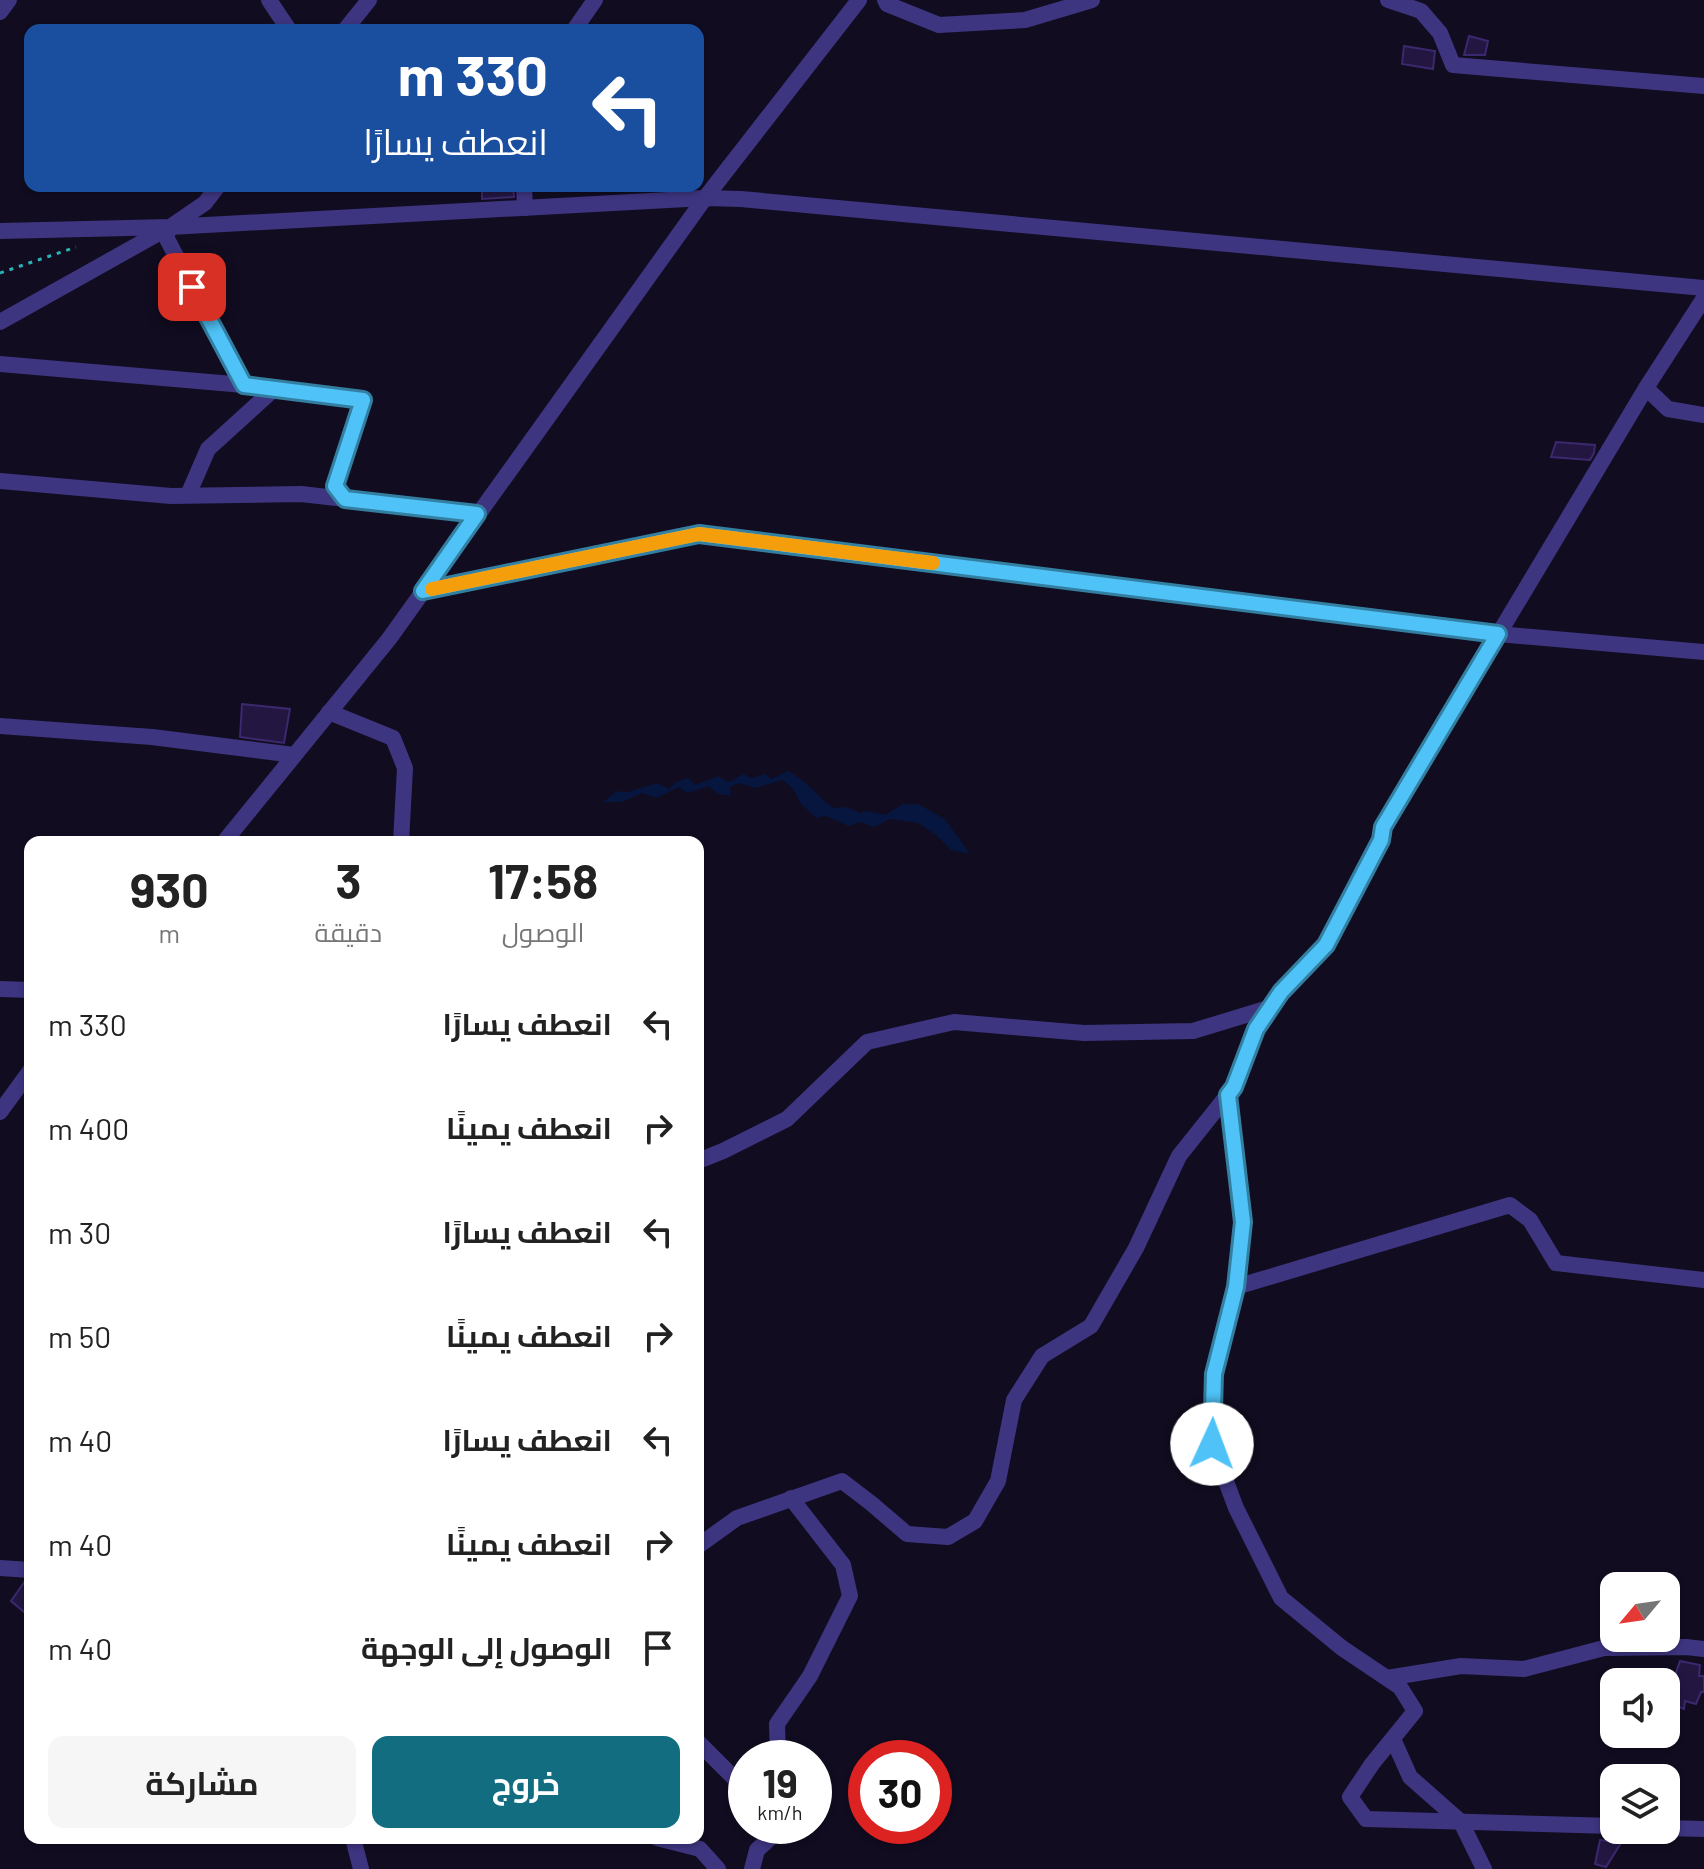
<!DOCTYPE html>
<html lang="ar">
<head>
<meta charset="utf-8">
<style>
	body { margin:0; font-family:Barlow,Cairo,sans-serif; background:#f6f6f6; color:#222; direction:rtl; height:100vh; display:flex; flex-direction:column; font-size:30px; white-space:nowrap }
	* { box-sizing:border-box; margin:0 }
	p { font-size:26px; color:#767676 }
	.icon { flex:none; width:44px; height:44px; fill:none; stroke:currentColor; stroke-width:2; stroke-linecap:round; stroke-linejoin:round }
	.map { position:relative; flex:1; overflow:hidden; direction:ltr }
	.drawer { position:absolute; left:24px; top:836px; width:680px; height:1008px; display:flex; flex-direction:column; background:#fff; border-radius:16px; box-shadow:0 2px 6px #0004; direction:rtl }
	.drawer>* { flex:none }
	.guide { position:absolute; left:24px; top:24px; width:680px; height:168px; border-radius:16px; box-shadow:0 2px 6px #0004; direction:rtl; background:#1a4fa0; color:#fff; overflow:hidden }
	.needle { width:52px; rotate:241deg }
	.fabs { position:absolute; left:1600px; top:1572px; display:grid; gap:16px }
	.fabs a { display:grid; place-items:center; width:80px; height:80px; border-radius:16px; background:#fff; box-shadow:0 2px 6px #0004; font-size:40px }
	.speed { position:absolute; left:728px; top:1740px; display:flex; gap:16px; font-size:40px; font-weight:700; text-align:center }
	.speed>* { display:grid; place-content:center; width:104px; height:104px; border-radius:50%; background:#fff; box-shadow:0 2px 6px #0004; line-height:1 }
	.speed small { font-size:20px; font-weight:400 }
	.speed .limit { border:12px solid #d22; background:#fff; color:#111 }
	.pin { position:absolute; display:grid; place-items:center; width:68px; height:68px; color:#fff; margin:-34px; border-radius:16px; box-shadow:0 4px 12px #0006 }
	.me { position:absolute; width:88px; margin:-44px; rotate:2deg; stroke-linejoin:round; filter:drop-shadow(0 0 6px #0008) }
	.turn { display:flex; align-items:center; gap:28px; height:168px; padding:0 24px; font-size:36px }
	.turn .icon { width:104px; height:104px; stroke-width:2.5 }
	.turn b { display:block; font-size:56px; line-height:68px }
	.eta { display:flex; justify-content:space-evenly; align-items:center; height:136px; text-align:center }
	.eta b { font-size:48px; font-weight:700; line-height:56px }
	.action { display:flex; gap:16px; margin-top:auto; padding:16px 24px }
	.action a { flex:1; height:92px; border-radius:16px; background:#136d81; color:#fff; font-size:32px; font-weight:700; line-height:92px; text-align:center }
	.action a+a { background:#f6f6f6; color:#222 }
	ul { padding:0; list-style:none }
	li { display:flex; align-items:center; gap:24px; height:104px; padding:0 24px }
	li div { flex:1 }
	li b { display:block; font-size:30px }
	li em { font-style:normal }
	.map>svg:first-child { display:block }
	.water { fill:#07163e }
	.building { fill:#231742; stroke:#3c286f; stroke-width:2 }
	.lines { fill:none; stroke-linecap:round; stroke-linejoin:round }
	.path { stroke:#28b3b5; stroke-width:3; stroke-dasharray:4 6; stroke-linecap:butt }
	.minor { stroke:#3e3581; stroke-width:16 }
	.route-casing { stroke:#337fa1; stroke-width:20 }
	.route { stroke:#4fc3f7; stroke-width:14 }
	.slow { stroke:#f59e0b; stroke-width:14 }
</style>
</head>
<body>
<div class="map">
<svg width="1704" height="1869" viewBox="0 0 1704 1869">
	<rect width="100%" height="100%" fill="#110c20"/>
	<path class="water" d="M 787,771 C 803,777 819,797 833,808 L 847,807 L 860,813 L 866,811 L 885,815 L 903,804 L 918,804 L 945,819 L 970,854 L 951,850 L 937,836 L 918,823 L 890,819 L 875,827 L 860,822 L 848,826 L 827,816 L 816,818 L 801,804 L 794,790 L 783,780 L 755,788 L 739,783 L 730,787 L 731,795 C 721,796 715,793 709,786 L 687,793 L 679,787 L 656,798 L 642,793 L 622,802 L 603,802 L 617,791 C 630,793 628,792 640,788 C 646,786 651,786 657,783 L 669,789 L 676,782 L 688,778 L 695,785 L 718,776 L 729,782 L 744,774 L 751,778 L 764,774 L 772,779 Z"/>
	<g class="building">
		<path d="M 1469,36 L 1488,41 L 1485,55 L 1464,55 Z"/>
		<path d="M 1404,46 L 1435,51 L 1433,69 L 1402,64 Z"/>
		<path d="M 482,186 L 513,186 L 514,197 L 482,199 Z"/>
		<path d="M 1556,442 L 1595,445 L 1594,453 L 1590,460 L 1551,457 Z"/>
		<path d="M 242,704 L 290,709 L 284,743 L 240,737 Z"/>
		<path d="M 25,1581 L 30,1581 L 30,1617 L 11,1601 Z"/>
		<path d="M 1680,1661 L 1700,1665 L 1699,1676 L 1704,1676 L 1704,1692 L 1701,1692 L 1696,1704 L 1685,1701 L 1684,1709 L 1666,1701 Z"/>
		<path d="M 1600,1840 L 1621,1843 L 1606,1867 L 1595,1864 Z"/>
	</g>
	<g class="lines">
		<path class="path" d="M 0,273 L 76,247"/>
		<g class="minor">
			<path d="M 269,0 L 289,30"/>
			<path d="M 885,0 L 887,4 L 939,25 L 1025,20 L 1092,0"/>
			<path d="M 1388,0 L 1421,11 L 1440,33 L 1453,65 L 1704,86"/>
			<path d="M 0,12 L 9,0"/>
			<path d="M 345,30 L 369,0"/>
			<path d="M 574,30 L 595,0"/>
			<path d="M 218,186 L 205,203 L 170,227 L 166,237 L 244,385 L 363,400 L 335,486 L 345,499"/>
			<path d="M 524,186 L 525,208"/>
			<path d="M 0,231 L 170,227 L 705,198 L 741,199 L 1704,288"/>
			<path d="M 0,322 L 166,229"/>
			<path d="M 0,364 L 244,385"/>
			<path d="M 1646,388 L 1668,409 L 1704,415"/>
			<path d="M 0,481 L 171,496 L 301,494 L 477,514"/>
			<path d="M 188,495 L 208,449 L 274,389"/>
			<path d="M 423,591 L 699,534 L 1498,634 L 1704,652"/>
			<path d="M 329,712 L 393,738 L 405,768 L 401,842"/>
			<path d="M 0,726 L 152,737 L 294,755"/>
			<path d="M 224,842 L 389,639 L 705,198 L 859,0"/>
			<path d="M 0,989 L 30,990"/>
			<path d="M 1228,1095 L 1243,1222 L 1236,1287 L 1214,1374 L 1212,1444 L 1236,1508 L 1281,1598 L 1342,1648 L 1400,1687 L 1415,1711 L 1372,1764 L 1350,1797 L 1366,1819 L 1614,1826"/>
			<path d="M 0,1112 L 30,1071"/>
			<path d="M 698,1161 L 723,1151 L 787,1119 L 867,1042 L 954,1022 L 1084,1033 L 1193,1031 L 1272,1007"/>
			<path d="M 1236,1287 L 1510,1205 L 1530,1220 L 1556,1263 L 1704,1280"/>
			<path d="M 698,1546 L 737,1518 L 842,1481 L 872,1504 L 907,1534 L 948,1537 L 975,1521 L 998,1481 L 1014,1400 L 1042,1356 L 1091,1326 L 1136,1248 L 1179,1156 L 1234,1087 L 1256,1029 L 1281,992 L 1326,945 L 1381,840 L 1383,827 L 1646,388 L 1704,298"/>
			<path d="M 0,1568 L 30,1570"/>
			<path d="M 1387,1678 L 1461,1666 L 1524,1669 L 1604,1648 L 1686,1647 L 1704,1649"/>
			<path d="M 1393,1739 L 1410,1777 L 1461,1822 L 1484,1869"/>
			<path d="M 698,1742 L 746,1790"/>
			<path d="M 778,1758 L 777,1724 L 810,1676 L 850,1596 L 843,1565 L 791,1498"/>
			<path d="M 1666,1828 L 1704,1829"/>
			<path d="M 353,1838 L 361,1869"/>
			<path d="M 657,1838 L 700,1849 L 718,1869"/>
			<path d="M 752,1869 L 757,1850 L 783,1826"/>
		</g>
	</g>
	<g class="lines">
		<defs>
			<path id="route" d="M 192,287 L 244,385 L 363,400 L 335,486 L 345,499 L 477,514 L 423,591 L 699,534 L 1498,634 L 1383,827 L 1381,840 L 1326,945 L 1281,992 L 1256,1029 L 1234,1087 L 1228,1095 L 1243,1222 L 1236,1287 L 1214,1374 L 1212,1444"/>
		</defs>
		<use href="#route" class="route-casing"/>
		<use href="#route" class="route"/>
		<path class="slow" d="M 432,589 L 699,534 L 933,563"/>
	</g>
</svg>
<div class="fabs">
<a><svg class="needle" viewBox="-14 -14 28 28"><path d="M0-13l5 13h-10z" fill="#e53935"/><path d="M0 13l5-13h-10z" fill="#767676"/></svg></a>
<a><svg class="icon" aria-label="sound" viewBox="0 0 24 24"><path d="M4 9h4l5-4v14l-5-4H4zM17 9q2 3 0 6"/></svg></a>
<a><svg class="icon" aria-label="layers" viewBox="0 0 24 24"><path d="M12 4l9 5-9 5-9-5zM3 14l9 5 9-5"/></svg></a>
</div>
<div class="speed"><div>19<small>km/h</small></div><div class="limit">30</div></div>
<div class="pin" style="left:192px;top:287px;background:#d93025"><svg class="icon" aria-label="arrive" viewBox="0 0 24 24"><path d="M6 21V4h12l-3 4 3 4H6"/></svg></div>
<svg class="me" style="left:1212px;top:1444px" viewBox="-20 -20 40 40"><circle r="19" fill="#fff"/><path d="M0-13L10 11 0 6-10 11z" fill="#4fc3f7"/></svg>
<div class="guide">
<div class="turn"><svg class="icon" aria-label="left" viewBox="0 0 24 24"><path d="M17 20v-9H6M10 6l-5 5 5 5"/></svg><div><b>330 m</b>انعطف يسارًا</div></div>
</div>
<section class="drawer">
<div class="eta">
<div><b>17:58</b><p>الوصول</p></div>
<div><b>3</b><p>دقيقة</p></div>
<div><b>930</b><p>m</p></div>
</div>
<ul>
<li><svg class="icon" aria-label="left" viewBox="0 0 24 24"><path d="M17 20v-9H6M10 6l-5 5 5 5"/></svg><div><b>انعطف يسارًا</b></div><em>330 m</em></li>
<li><svg class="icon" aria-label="right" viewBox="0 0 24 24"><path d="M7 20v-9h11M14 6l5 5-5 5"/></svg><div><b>انعطف يمينًا</b></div><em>400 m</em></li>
<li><svg class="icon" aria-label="left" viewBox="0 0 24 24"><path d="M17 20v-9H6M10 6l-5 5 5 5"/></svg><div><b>انعطف يسارًا</b></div><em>30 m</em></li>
<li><svg class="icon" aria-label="right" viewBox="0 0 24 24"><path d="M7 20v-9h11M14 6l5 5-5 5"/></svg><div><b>انعطف يمينًا</b></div><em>50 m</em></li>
<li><svg class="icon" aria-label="left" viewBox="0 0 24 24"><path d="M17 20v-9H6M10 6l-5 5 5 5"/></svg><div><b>انعطف يسارًا</b></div><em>40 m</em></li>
<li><svg class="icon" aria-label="right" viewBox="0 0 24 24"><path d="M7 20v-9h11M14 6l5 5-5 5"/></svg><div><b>انعطف يمينًا</b></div><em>40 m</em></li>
<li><svg class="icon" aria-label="arrive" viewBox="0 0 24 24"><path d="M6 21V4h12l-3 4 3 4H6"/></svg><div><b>الوصول إلى الوجهة</b></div><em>40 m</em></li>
</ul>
<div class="action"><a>خروج</a><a>مشاركة</a></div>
</section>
</div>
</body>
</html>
